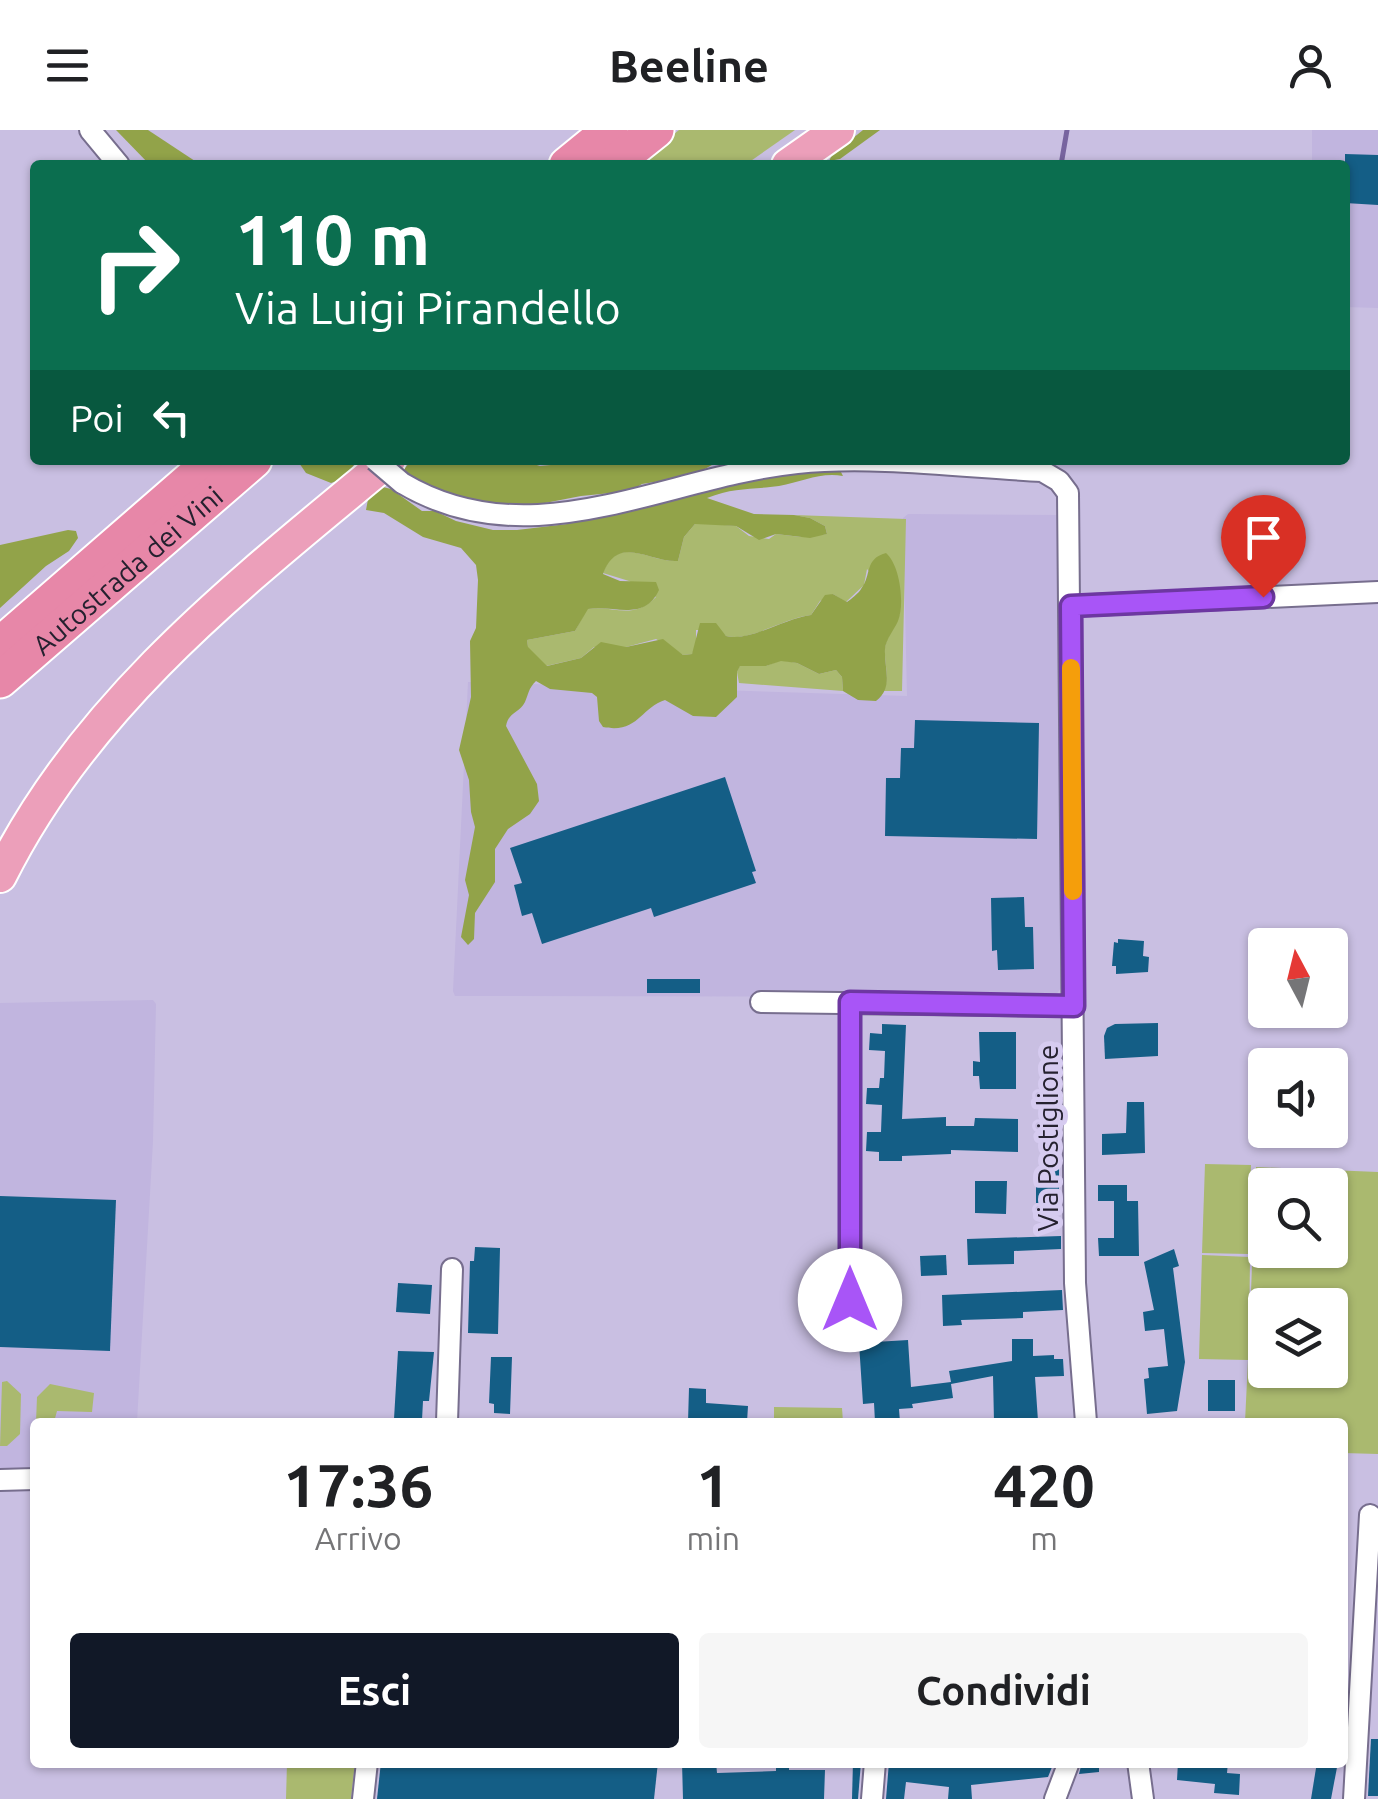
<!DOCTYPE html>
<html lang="it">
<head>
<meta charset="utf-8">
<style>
	body { margin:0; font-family:Ubuntu,sans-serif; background:#f6f6f6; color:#202124; height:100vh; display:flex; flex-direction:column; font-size:38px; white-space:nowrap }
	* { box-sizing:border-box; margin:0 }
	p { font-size:32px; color:#757577 }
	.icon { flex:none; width:55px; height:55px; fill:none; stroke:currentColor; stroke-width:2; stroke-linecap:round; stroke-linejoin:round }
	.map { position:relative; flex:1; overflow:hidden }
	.drawer { position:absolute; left:30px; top:1288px; width:1318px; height:350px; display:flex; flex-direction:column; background:#fff; border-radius:10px; box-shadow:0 2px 8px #0004 }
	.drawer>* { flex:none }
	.banner { position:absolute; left:30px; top:30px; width:1320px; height:305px; border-radius:10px; box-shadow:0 2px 8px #0004; background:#0b6e4f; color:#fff; overflow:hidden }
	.needle { width:65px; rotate:353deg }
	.buttons { position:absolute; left:1248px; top:798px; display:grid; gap:20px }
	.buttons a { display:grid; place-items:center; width:100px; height:100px; border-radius:10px; background:#fff; box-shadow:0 2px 8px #0004; font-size:50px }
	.pin { position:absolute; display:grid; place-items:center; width:85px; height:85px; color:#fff; margin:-102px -42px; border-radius:50% 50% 50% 0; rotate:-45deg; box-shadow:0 0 10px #0007 }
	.pin .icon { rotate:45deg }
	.me { position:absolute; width:110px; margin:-55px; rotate:0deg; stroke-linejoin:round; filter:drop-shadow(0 0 8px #0008) }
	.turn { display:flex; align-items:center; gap:35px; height:210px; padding:0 40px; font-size:45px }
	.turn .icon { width:130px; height:130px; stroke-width:2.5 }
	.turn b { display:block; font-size:70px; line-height:85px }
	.then { display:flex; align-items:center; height:95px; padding:0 40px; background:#0003; gap:20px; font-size:38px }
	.eta { display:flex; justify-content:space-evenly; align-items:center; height:170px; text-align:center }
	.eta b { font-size:60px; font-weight:700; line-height:70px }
	.primary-button { display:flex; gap:20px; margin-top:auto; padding:20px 40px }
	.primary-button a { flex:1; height:115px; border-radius:10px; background:#111827; color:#fff; font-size:40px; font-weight:700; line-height:115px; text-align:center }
	.primary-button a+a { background:#f6f6f6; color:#202124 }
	header { display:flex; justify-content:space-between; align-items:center; height:130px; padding:0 40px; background:#fff; font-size:45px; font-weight:700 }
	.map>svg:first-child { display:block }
	.built { fill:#c1b5df }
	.green { fill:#aab96f; fill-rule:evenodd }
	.forest { fill:#92a349 }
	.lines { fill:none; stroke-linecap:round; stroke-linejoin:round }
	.stream { stroke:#77649f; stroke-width:5 }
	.building { fill:#145e86 }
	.minor-casing { stroke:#776e8e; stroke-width:24 }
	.trunk-casing { stroke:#fff; stroke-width:36 }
	.motorway-casing { stroke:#fff; stroke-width:39 }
	.minor { stroke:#fff; stroke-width:20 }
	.trunk { stroke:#ec9fba; stroke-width:32 }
	.motorway { stroke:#e787a8; stroke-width:35 }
	.minor-bridge-casing { stroke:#776e8e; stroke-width:24; stroke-linecap:butt }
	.minor-bridge { stroke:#fff; stroke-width:20 }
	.route-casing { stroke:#6d37a1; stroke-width:25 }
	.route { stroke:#a855f7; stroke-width:18 }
	.slow { stroke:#f59e0b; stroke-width:18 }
	.labels { text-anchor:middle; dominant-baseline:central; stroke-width:10; stroke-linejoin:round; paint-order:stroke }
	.street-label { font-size:28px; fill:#25212f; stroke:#d6cbf0 }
</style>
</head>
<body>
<header><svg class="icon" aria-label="menu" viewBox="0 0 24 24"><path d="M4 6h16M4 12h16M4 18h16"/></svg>Beeline<svg class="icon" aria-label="person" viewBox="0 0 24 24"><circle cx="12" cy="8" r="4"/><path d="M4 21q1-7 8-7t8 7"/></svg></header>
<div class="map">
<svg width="1378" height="1669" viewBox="0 0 1378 1669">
	<rect width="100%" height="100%" fill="#c9bfe2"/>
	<g class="built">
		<path d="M 1312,0 L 1378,0 L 1378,178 L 1345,177 L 1345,35 L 1312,35 Z"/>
		<path d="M 908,384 L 1062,385 L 1062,857 L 1054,867 L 455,866 L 453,861 L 468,552 L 907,566 L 903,388 Z"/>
		<path d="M 153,870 L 156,874 L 153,1011 L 137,1292 L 35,1292 L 35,1347 L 0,1347 L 0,873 Z"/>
	</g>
	<g class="green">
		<path d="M 679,0 L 795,0 L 745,35 L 635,35 Z"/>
		<path d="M 794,385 L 906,389 L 902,561 L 884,561 C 890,546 884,534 885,518 C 887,503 900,494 900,478 L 867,439 L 864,455 L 846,472 L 833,464 L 820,471 L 811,485 C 784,488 750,512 726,506 L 719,500 L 696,500 L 696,517 L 692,524 L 683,525 L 656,509 L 626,517 L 594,517 L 581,528 L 546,536 L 528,518 L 527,510 L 575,501 L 587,479 C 615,475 632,491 656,467 L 629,451 L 603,443 C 618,403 649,433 678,431 L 684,407 L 695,394 L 702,393 L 736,396 L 749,406 L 769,409 L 776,404 L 801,407 L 827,404 L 825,396 L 810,388 Z"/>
		<path d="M 781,530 L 797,533 L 819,544 L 836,540 L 842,547 L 843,561 L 739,553 L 737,542 L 740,535 L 766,536 Z"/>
		<path d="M 1205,1034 L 1251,1035 L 1248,1124 L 1202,1123 Z"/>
		<path d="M 1256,1037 L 1378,1042 L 1378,1324 L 1343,1323 L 1342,1292 L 1245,1292 L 1248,1230 L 1199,1229 L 1202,1125 L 1250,1127 L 1249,1211 ZM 1265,1055 L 1330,1055 L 1330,1120 L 1265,1120 ZM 1265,1175 L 1330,1175 L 1330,1240 L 1265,1240 Z"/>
		<path d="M 7,1251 L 21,1264 L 20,1304 L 7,1316 L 0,1316 L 2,1252 Z"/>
		<path d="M 50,1254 L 94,1263 L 92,1282 L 57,1281 L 54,1292 L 36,1292 L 37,1267 Z"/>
		<path d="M 774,1277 L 842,1278 L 843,1292 L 774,1292 Z"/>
		<path d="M 287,1633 L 355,1633 L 351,1669 L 286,1669 Z"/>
	</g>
	<g class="forest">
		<path d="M 116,0 L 148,0 L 201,35 L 150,35 Z"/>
		<path d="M 863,0 L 880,0 L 840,29 L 829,31 L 832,25 Z"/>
		<path d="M 297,330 L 354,330 L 354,335 L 343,349 L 331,353 L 306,343 Z"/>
		<path d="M 412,330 L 521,330 L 540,336 L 604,330 L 721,330 L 692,346 L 642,354 L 631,361 L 581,366 L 514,379 L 422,358 L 404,339 Z"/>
		<path d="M 840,340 L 843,346 C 820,342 802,352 779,356 C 751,360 734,357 707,368 L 754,384 L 794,385 L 810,388 L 825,396 L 827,404 L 810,408 L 776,404 L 759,410 L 736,396 L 695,394 L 684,407 L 678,431 C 650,433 618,403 603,444 L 620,451 L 656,452 L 659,460 C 644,492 615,475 588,479 L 575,501 L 527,510 L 528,517 L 547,536 L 581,528 L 601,512 L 626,517 L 663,509 L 683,525 L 692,524 L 700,493 L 716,493 L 726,506 C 750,512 785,488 811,485 L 825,465 L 833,464 L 847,472 C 850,470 859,463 861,459 C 872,445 864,429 886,423 C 900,435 905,474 898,491 C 894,500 886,509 885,519 C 884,539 894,557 876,571 L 858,570 L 843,561 L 842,547 L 836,540 L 819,544 L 797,533 L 781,531 L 766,536 L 740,536 L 737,542 L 737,567 L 716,587 L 693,586 L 665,570 C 640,578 638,604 603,597 L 599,591 L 597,567 L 592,563 L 550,559 L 536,551 C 528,559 529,563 525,572 C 519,584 509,581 506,596 L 537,654 L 539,671 L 530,684 L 508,699 L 495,719 L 495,752 L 475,783 L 474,809 L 468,815 L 461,807 L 469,765 L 465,750 L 475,697 L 471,682 L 469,650 L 459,620 L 471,567 L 470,511 L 476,498 L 478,450 L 476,435 L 461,418 L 423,407 L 384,383 L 366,380 L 369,364 L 379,356 L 391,359 L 422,381 L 435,381 L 456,391 L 493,400 L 517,400 L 567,394 L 686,362 L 784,343 Z"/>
		<path d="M 68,400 L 76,401 L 78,408 L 69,421 L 46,436 L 0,478 L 0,415 Z"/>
	</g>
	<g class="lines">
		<path class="stream" d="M 1061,35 L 1067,0"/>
	</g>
	<g class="building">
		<path d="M 1345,24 L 1378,25 L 1378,75 L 1345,73 Z"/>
		<path d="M 915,590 L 1039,593 L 1037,709 L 885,706 L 886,648 L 900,648 L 901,618 L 914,618 Z"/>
		<path d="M 725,647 L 756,741 L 752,742 L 756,753 L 654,787 L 651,778 L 542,814 L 532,783 L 522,786 L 514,755 L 522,753 L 510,718 Z"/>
		<path d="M 1024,767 L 1025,797 L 1033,797 L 1034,839 L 998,840 L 997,820 L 992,821 L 991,768 Z"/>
		<path d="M 1118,809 L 1144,811 L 1143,826 L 1149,827 L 1148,842 L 1116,844 L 1116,836 L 1112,836 L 1114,812 L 1118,813 Z"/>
		<rect x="647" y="849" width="53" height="14"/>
		<path d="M 1158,893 L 1158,926 L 1105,929 L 1104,906 L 1107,898 L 1115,894 Z"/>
		<path d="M 882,894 L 906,895 L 902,989 L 946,987 L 946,996 L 974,996 L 975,988 L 1018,989 L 1018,1022 L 951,1020 L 951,1024 L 902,1026 L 902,1031 L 879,1031 L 879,1022 L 866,1021 L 867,1002 L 881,1002 L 882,975 L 866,974 L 867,958 L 879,958 L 880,948 L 884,948 L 885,921 L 869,920 L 870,903 L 882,904 Z"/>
		<path d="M 979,902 L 1016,902 L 1016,959 L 980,959 L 979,946 L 973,946 L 973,931 L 980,932 Z"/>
		<path d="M 1127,972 L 1144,972 L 1145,1023 L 1102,1025 L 1102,1004 L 1126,1003 Z"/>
		<path d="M 1044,1032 L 1059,1032 L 1059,1084 L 1044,1084 L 1044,1073 L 1036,1073 L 1036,1051 L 1043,1051 Z"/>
		<path d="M 975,1051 L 1007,1051 L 1006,1084 L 975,1083 Z"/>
		<path d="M 1098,1055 L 1127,1055 L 1127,1071 L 1138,1071 L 1139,1126 L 1099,1126 L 1098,1108 L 1114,1108 L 1114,1071 L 1098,1071 Z"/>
		<path d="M 0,1066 L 116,1070 L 110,1221 L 0,1217 Z"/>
		<path d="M 1061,1106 L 1061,1119 L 1014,1121 L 1014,1134 L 968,1135 L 967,1109 Z"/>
		<path d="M 475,1117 L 500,1118 L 498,1204 L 468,1203 L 470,1131 L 474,1131 Z"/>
		<path d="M 1174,1119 L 1179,1136 L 1173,1138 L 1185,1232 L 1177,1281 L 1147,1284 L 1144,1249 L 1149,1248 L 1148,1238 L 1168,1236 L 1164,1199 L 1145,1201 L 1143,1182 L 1154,1180 L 1144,1132 Z"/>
		<path d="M 946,1125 L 947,1145 L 921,1146 L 920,1126 Z"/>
		<path d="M 398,1153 L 432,1155 L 430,1184 L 396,1182 Z"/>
		<path d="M 1062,1160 L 1063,1180 L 1023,1182 L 1023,1188 L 961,1190 L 962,1195 L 943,1196 L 942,1165 Z"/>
		<path d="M 1012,1209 L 1033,1209 L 1033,1226 L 1054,1225 L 1054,1229 L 1063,1229 L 1064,1246 L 1035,1247 L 1038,1291 L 994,1292 L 993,1246 L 951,1254 L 953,1268 L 912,1274 L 913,1278 L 899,1279 L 900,1292 L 875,1292 L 874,1273 L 863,1274 L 859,1213 L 908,1210 L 911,1257 L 951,1252 L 949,1241 L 1012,1231 Z"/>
		<path d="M 398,1221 L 434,1222 L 429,1271 L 423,1271 L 422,1290 L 394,1289 Z"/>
		<path d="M 491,1227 L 512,1227 L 510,1284 L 494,1283 L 494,1274 L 489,1273 Z"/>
		<rect x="1208" y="1250" width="27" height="31"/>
		<path d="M 689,1258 L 706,1259 L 706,1273 L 748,1276 L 747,1292 L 688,1292 Z"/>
		<path d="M 1371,1609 L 1378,1609 L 1378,1666 L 1368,1666 Z"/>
		<path d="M 381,1632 L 658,1632 L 654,1669 L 377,1669 Z"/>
		<path d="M 682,1632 L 716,1632 L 717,1643 L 776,1641 L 776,1632 L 789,1632 L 789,1640 L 825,1640 L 824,1669 L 683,1669 Z"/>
		<path d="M 853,1632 L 861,1632 L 858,1669 L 852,1669 Z"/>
		<path d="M 889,1632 L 1054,1632 L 1048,1647 L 971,1655 L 972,1669 L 948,1669 L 949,1657 L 906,1652 L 904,1669 L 886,1669 Z"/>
		<path d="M 1082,1632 L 1099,1632 L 1099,1642 L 1079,1644 Z"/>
		<path d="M 1178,1632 L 1228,1632 L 1227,1643 L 1240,1644 L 1239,1665 L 1214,1663 L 1215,1654 L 1177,1650 Z"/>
		<path d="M 1317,1632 L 1338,1632 L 1331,1669 L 1311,1669 Z"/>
	</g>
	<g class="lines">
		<defs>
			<g id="minor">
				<path d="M 90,0 L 119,35"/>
				<path d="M 402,353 C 531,430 664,347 797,333 C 872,325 966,337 1042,341 L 1059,351 L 1068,363 L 1075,1153 L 1086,1292"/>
				<path d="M 1071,476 L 1378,462"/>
				<path d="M 761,872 L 1074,876"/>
				<path d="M 850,872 L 850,1170"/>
				<path d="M 447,1292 L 452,1139"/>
				<path d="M 0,1350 L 35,1349"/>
				<path d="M 1138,1632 L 1143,1669"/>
				<path d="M 363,1669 L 367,1632"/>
				<path d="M 872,1669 L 875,1632"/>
				<path d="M 1055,1669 L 1069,1632"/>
				<path d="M 1354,1669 L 1370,1385"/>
			</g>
			<g id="trunk">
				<path d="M 788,35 L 838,0"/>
				<path d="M 0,746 C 87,571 242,452 389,330"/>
			</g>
			<g id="motorway">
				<path d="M 567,35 L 610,0"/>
				<path d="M 612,35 L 656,0"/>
				<path d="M 0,515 L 213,330"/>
				<path id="s1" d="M 0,550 L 254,330"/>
			</g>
		</defs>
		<use href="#minor" class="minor-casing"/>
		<use href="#trunk" class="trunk-casing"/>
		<use href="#motorway" class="motorway-casing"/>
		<use href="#minor" class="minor"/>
		<use href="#trunk" class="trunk"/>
		<use href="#motorway" class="motorway"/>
		<defs>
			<path id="minor-bridge" d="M 375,330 L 402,353"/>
		</defs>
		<use href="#minor-bridge" class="minor-bridge-casing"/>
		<use href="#minor-bridge" class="minor-bridge"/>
	</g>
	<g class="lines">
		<defs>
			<path id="route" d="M 850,1170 L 850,872 L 1074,876 L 1071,476 L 1263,467"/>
		</defs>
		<use href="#route" class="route-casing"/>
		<use href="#route" class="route"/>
		<path class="slow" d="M 1071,538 L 1073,761"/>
	</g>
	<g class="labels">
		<g class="street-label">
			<text stroke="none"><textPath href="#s1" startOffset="168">Autostrada dei Vini</textPath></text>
			<text transform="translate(1047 1008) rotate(-90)">Via Postiglione</text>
		</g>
	</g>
</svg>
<div class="buttons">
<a><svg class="needle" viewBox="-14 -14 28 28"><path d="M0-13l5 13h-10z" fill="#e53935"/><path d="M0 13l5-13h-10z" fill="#757577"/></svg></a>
<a><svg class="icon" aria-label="sound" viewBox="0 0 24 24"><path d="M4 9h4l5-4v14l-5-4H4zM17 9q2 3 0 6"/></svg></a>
<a><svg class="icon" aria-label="search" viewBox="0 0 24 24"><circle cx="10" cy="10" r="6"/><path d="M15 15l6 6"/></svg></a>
<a><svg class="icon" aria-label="layers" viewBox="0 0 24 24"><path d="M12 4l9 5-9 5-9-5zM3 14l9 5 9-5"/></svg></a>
</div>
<div class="pin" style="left:1263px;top:467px;background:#d93025"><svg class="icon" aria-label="arrive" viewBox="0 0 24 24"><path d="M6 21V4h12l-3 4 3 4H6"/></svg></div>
<svg class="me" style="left:850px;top:1170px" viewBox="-20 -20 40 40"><circle r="19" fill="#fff"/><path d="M0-13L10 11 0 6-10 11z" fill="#a855f7"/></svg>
<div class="banner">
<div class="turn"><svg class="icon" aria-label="right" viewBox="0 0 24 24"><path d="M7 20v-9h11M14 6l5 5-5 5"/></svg><div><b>110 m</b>Via Luigi Pirandello</div></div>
<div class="then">Poi<svg class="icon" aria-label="left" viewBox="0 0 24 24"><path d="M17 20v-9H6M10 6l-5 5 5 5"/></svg></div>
</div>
<section class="drawer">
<div class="eta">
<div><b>17:36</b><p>Arrivo</p></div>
<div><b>1</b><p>min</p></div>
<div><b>420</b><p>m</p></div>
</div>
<div class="primary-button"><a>Esci</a><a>Condividi</a></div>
</section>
</div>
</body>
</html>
